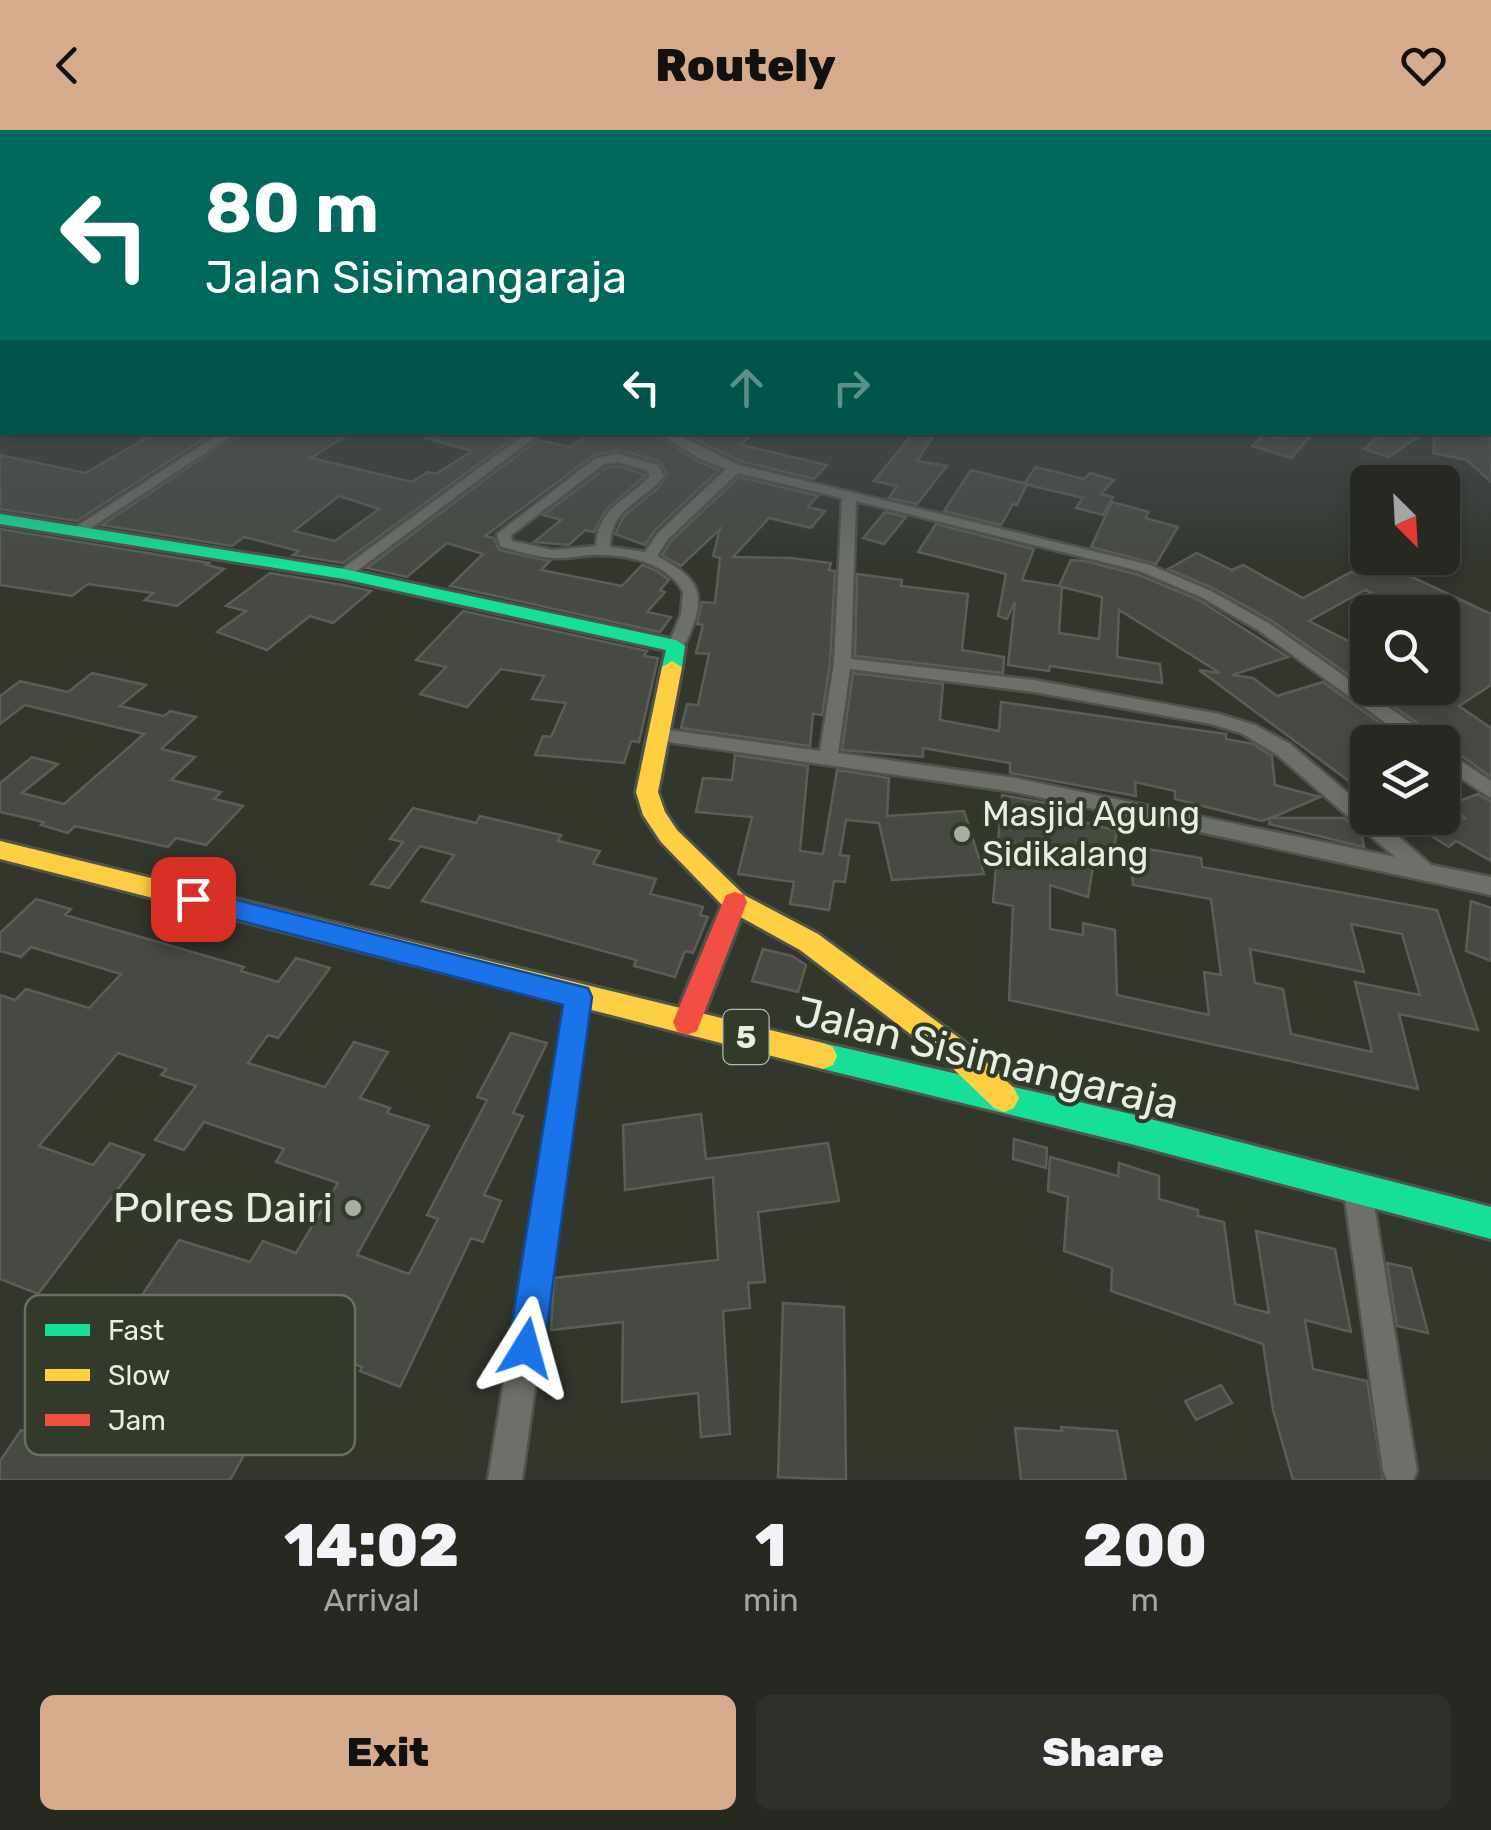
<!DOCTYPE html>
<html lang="en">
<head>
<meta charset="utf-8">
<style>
	body { margin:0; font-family:Rubik,sans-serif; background:#2e302a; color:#f1f3f6; height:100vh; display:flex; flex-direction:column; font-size:38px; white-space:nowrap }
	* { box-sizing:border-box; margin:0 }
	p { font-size:32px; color:#a4a6a5 }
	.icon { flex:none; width:55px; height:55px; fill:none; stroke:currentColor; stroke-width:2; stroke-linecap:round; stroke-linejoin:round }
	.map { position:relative; height:1350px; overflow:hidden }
	.sheet { display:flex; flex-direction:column; background:#262822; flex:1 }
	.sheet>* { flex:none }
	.banner { position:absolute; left:0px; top:0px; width:1492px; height:305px; box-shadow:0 5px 15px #0003,0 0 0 2px #424440; background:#00695c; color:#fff; overflow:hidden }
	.needle { width:65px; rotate:156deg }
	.fabs { position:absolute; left:1350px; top:335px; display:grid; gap:20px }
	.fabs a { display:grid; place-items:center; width:110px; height:110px; border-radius:15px; background:#262822; box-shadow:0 5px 15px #0003,0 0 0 2px #424440; font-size:50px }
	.pin { position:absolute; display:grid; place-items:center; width:85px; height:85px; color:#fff; margin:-42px; border-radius:20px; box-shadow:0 5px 15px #0006 }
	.me { position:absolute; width:110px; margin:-55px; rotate:8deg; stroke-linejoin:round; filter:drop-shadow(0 0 8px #0008) }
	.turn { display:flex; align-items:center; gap:35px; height:210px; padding:0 40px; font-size:45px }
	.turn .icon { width:130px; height:130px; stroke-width:2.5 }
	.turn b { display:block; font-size:70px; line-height:85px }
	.lanes { display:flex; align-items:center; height:95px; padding:0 40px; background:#0003; justify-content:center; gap:50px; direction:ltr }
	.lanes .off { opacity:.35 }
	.eta { display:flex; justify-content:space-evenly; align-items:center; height:170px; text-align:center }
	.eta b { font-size:60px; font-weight:800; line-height:70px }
	.action { display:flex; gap:20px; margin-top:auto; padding:20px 40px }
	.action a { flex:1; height:115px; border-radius:15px; background:#d6ab8b; color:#111; font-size:40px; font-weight:800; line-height:115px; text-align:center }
	.action a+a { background:#2e302a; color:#f1f3f6 }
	header { display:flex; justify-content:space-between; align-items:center; height:130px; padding:0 40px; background:#d6ab8b; color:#111; font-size:45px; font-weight:800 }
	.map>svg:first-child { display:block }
	.building { fill:#474a42; stroke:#5a5e56; stroke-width:2.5; fill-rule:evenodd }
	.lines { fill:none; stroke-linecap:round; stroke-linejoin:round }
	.street-casing { stroke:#4f534b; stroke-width:5 }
	.fast-casing { stroke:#4f534b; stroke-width:6 }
	.slow-casing { stroke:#4f534b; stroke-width:6 }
	.jam-casing { stroke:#4f534b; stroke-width:6 }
	.street { fill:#6d7069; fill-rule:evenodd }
	.fast { fill:#16e098; fill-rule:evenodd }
	.slow { fill:#ffcf43; fill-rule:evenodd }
	.jam { fill:#f24e42; fill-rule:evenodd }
	.route { fill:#1a73e8; stroke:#114b97; stroke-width:2.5 }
	.poi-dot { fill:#a9aea4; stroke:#323a29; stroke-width:4 }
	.labels { text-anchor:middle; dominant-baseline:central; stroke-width:8; stroke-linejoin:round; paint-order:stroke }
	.shield { fill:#323a29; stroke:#b2b8ac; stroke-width:2.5 }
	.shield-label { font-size:32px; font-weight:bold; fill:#e9eee4 }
	.poi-label { font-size:35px; fill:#e9eee4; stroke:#323a29; text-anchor:start }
	.near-street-label { font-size:42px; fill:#e9eee4; stroke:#323a29 }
	.near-poi-label { font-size:42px; fill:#e9eee4; stroke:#323a29; text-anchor:end }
	.key { fill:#323a29; stroke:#697061; stroke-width:2.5 }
	.key-label { font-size:28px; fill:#e9eee4 }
</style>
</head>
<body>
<header><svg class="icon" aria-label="back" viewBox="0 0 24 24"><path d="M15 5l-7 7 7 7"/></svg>Routely<svg class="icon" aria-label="heart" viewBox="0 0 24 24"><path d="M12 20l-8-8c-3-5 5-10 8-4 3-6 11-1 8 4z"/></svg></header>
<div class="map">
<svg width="1491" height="1350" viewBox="0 0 1491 1350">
	<rect width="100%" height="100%" fill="#32362d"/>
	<g class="building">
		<path d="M 157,302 L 214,302 L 77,391 L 0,379 L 0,325 L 85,343 Z"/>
		<path d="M 241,302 L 352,302 L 311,328 L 412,352 L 428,342 L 436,344 L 472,321 L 425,308 L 426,302 L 518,305 L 343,433 L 293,425 L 299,421 L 244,407 L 232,416 L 102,395 ZM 339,366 L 379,379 L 335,411 L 294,401 Z"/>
		<path d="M 591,302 L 654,302 L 697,331 L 719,340 L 655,400 L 645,415 L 615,404 L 624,386 L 658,358 L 667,344 L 659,331 L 619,320 L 594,325 L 485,406 L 494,408 L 499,420 L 550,431 L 541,440 L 622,456 L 642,435 L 657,441 L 669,450 L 660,460 L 665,462 L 647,482 L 671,487 L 660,502 L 450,456 L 483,424 L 447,413 L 407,447 L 367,438 L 538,310 L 571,317 Z"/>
		<path d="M 679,302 L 754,302 L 741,315 L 827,335 L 814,349 L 740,331 Z"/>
		<path d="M 914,302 L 936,302 L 917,331 L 947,336 L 917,374 L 889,368 L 897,356 L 874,351 Z"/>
		<path d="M 1287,302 L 1314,302 L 1291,328 L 1252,316 L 1265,304 L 1282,308 Z"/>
		<path d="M 1384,302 L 1425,302 L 1389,327 L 1364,319 Z"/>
		<path d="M 1435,302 L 1486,302 L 1491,307 L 1491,352 L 1467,330 L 1433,323 Z"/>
		<path d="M 618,336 L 646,345 L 605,381 L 594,402 L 585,400 L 569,415 L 534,412 L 561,390 L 543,385 L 606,338 Z"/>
		<path d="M 1036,337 L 1084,349 L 1090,343 L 1114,350 L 1101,364 L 1113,367 L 1103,385 L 1076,378 L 1083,368 L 1024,354 Z"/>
		<path d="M 971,340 L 1027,354 L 1017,375 L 1013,374 L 1001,395 L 944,381 Z"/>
		<path d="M 739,347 L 818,366 L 808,377 L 825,381 L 811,398 L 769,388 L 733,427 L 791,428 L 831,433 L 829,440 L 835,441 L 830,533 L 822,585 L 813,584 L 810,616 L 681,598 L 687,574 L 698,575 L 709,524 L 696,523 L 703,495 L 697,494 L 702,472 L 715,473 L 720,428 L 713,426 L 720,399 L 681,436 L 662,425 L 671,411 Z"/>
		<path d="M 1112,372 L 1149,382 L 1145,388 L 1178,397 L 1156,434 L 1091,417 Z"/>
		<path d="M 885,382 L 906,387 L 884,414 L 863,408 Z"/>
		<path d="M 936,394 L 1034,419 L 1022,450 L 1059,456 L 1071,430 L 1085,431 L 1139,445 L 1199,470 L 1288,527 L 1232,545 L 1253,548 L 1277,566 L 1323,552 L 1398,606 L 1368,612 L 1368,648 L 1353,654 L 1199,540 L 1220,543 L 1119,480 L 1117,527 L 1160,534 L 1162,553 L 1050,536 L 1049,541 L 1008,535 L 1015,472 L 1007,489 L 998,486 L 1006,444 L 918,422 ZM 1062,457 L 1102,467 L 1099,509 L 1059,503 Z"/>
		<path d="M 0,399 L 209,433 L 206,435 L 224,439 L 177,476 L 145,470 L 153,463 L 88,454 L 72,466 L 0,455 Z"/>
		<path d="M 1197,423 L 1232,440 L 1243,435 L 1303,468 L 1351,442 L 1358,445 L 1380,432 L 1491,484 L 1491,555 L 1459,576 L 1491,598 L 1491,647 L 1442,612 L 1436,612 L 1433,604 L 1272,491 L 1213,458 L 1168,439 ZM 1365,460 L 1413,482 L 1442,482 L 1442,558 L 1368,558 L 1368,521 L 1309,491 Z"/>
		<path d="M 270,443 L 343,455 L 371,461 L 333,493 L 310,486 L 267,520 L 217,502 L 246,481 L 226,476 Z"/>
		<path d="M 857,444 L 902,450 L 901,456 L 968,464 L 962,520 L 1004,527 L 1003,543 L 855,526 Z"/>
		<path d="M 463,481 L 647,521 L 644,526 L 658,528 L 639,612 L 631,611 L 624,633 L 535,625 L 543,606 L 551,607 L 566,573 L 532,569 L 544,546 L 501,539 L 467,577 L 420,564 L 446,537 L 416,530 Z"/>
		<path d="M 92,543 L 146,555 L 120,576 L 164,586 L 170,581 L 196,587 L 161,619 L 195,627 L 171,650 L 221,662 L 214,669 L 243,676 L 206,715 L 176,708 L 168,717 L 75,696 L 68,703 L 41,695 L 44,692 L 0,682 L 0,653 L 32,627 L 58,634 L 22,663 L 64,674 L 144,604 L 25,575 L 0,594 L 0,566 L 20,551 L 68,562 Z"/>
		<path d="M 853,543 L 943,554 L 940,590 L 999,601 L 1001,572 L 1226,604 L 1226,609 L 1253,614 L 1272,626 L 1275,655 L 1320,667 L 1271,688 L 1344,688 L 1361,702 L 1364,717 L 1269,694 L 1270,688 L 1262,691 L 1175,669 L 1175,661 L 1135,652 L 1136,666 L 1010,643 L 1010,633 L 923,618 L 923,627 L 842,620 Z"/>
		<path d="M 735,625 L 808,636 L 800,721 L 823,724 L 837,640 L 889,648 L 887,686 L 964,681 L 984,744 L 892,750 L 879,693 L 846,690 L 840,725 L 849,726 L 845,752 L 834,751 L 829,780 L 790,774 L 794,752 L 738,744 L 752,687 L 696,682 L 703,648 L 732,650 Z"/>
		<path d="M 1478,664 L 1491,672 L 1491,731 L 1456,711 L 1449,717 L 1402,688 L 1465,688 L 1449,675 Z"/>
		<path d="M 1002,665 L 1052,674 L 1052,683 L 1117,701 L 1113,724 L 1096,719 L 1088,767 L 1050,755 L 1050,799 L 1083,805 L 1083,793 L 1115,800 L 1117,865 L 1209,885 L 1204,842 L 1221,845 L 1211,769 L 1133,755 L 1130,716 L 1201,728 L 1202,737 L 1437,780 L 1478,900 L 1399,884 L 1418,959 L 1009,870 L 1013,776 L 993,772 ZM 1351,794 L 1402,804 L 1420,865 L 1355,852 L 1372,922 L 1291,904 L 1283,859 L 1255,853 L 1250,819 L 1364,842 Z"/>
		<path d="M 413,678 L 476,693 L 480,686 L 561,705 L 558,711 L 600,721 L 593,734 L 656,749 L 650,764 L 703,777 L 700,785 L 708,787 L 693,823 L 685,821 L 675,847 L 634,836 L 636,830 L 422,771 L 454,725 L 420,716 L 389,758 L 371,754 L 403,712 L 390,709 Z"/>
		<path d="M 36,769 L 71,779 L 65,785 L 244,837 L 241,841 L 278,852 L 296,828 L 330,838 L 278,908 L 268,905 L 248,933 L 325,957 L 354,912 L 388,922 L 360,968 L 390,978 L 387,983 L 429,996 L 357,1125 L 409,1144 L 438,1089 L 427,1085 L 487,970 L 477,967 L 511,903 L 547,913 L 513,983 L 523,986 L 484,1065 L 501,1071 L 483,1112 L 471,1108 L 400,1257 L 360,1241 L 362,1237 L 308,1215 L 300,1230 L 200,1188 L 196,1194 L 136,1174 L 179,1110 L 250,1132 L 263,1111 L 296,1123 L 338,1053 L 276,1032 L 284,1019 L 204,992 L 184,1020 L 155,1010 L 196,956 L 161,945 L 167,939 L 118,923 L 39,1016 L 93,1035 L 110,1013 L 144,1025 L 38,1164 L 0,1149 L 0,865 L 15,870 L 26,859 L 89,878 L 121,844 L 31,817 L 21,827 L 0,821 L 0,803 Z"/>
		<path d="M 1471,771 L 1491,778 L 1491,831 L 1466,821 Z"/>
		<path d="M 763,819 L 792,826 L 806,835 L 798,862 L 752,851 Z"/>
		<path d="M 701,984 L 706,1029 L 828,1013 L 839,1071 L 758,1082 L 765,1152 L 748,1153 L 750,1178 L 723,1181 L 730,1304 L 701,1307 L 698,1263 L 622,1272 L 623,1192 L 551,1200 L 554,1148 L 718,1130 L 713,1047 L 625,1060 L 623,995 Z"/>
		<path d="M 1014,1009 L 1047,1018 L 1046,1038 L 1013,1029 Z"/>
		<path d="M 1050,1027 L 1118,1046 L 1119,1033 L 1159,1046 L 1159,1069 L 1198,1080 L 1198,1086 L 1224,1092 L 1235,1174 L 1269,1183 L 1256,1101 L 1335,1119 L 1351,1202 L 1305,1190 L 1313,1239 L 1367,1251 L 1383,1350 L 1293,1350 L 1273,1280 L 1263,1214 L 1111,1161 L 1112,1138 L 1064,1121 L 1068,1067 L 1048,1061 Z"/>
		<path d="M 1387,1133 L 1411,1138 L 1428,1203 L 1397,1196 Z"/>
		<path d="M 783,1173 L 844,1177 L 846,1350 L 778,1347 Z"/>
		<path d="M 113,1200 L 278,1264 L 230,1350 L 0,1350 L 0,1331 L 21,1300 L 39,1306 Z"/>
		<path d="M 1221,1255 L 1232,1273 L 1196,1290 L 1185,1271 Z"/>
		<path d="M 1061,1297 L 1117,1301 L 1126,1350 L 1021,1350 L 1015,1298 L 1062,1301 Z"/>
	</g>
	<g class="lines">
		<defs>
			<g id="street">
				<rect x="1490" y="262" width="1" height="6"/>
				<rect x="1490" y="278" width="1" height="8"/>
				<path d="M 1490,295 L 1491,295 L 1491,303 L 1490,302 Z"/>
				<path d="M 222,302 L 237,302 L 83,403 L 71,400 Z"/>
				<path d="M 528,302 L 542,302 L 349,447 L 339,447 L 339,441 Z"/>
				<path d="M 658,302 C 682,302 715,326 739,335 L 1150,435 L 1211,461 L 1270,494 L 1431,607 L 1433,612 L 1412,612 L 1258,500 L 1201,467 L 1140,441 L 856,371 L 851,529 L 1034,550 L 1219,584 L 1255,595 L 1290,614 L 1368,680 L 1368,688 L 1377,688 L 1431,735 L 1491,747 L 1491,765 L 1015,662 L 654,610 L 652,605 L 654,600 L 661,599 L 820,621 L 834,533 L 842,368 L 738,343 L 668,409 L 657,426 C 689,444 708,456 693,495 C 689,506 686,516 676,521 L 670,520 L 668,516 L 681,484 L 683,462 C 669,434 630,425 601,425 C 585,424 569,429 554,428 C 537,427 516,421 500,416 L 497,404 L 596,328 L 618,324 L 658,335 L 664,346 C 642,373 610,377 610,417 L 645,422 L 658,403 L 726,339 L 699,328 ZM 618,332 L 648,341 L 650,346 C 628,370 597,378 596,416 L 553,420 L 512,411 L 511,405 L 604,334 ZM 850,539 L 1034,562 L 1211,594 L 1241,603 L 1276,624 L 1395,727 L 1015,648 L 838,623 Z"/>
				<path d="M 1442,619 L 1491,651 L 1491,668 L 1442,636 Z"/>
				<path d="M 578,856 L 587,859 L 590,867 L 522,1350 L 488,1350 L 566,867 L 569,859 Z"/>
				<path d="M 1358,1048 L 1368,1052 L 1372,1062 L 1417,1341 L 1413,1350 L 1387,1350 L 1383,1341 L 1344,1062 L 1348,1052 Z"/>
			</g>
			<g id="fast">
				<path d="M 0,384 L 344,439 L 676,510 L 685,516 L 682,537 L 672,543 L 665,541 L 662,537 L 666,520 L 344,449 L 0,394 Z"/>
				<path d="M 823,913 L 1131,984 L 1491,1077 L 1491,1109 L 1131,1014 L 823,939 L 813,935 L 809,926 L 813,917 Z"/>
			</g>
			<g id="slow">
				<path d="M 672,531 L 682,537 L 658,662 L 665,682 L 677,700 L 744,765 L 818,804 L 962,910 L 1014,958 L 1019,968 L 1014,978 L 1004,982 L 994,978 L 942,928 L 800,820 L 726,779 L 661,712 L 643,685 L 636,662 L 662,537 Z"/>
				<path d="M 0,711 L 823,913 L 833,917 L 837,926 L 833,935 L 823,939 L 0,729 Z"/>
			</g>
			<path id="jam" d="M 735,762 L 744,765 L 747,772 L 697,901 L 687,905 L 677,901 L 673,892 L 723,772 L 726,765 Z"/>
		</defs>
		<use href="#street" class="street-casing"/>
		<use href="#fast" class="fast-casing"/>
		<use href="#slow" class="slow-casing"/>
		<use href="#jam" class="jam-casing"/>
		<use href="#street" class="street"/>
		<use href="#fast" class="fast"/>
		<use href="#slow" class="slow"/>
		<use href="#jam" class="jam"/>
	</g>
	<linearGradient id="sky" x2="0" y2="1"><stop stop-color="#1c1e19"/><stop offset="0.57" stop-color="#495257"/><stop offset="1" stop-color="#495257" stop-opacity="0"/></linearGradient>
	<rect width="1491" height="437" fill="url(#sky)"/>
	<path class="route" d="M 193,759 L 588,858 L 592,867 L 544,1218 L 539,1231 L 526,1236 L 514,1231 L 508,1218 L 563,875 L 184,776 L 180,769 L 184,762 Z"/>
	<g class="poi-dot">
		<circle cx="962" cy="704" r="10"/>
		<circle cx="353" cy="1078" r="10"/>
	</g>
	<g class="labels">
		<rect class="shield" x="723.5" y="880" width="45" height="54" rx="8"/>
		<g class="shield-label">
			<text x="746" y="907">5</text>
		</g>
		<g class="poi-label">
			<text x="982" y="684">Masjid Agung<tspan x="982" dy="40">Sidikalang</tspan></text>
		</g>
		<g class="near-street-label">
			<text transform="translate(987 928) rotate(14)">Jalan Sisimangaraja</text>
		</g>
		<g class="near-poi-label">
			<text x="333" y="1078">Polres Dairi</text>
		</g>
	</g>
	<rect x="25" y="1165" width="330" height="160" rx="15" class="key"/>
	<rect x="45" y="1194" width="45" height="12" fill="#16e098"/>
	<rect x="45" y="1239" width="45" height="12" fill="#ffcf43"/>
	<rect x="45" y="1284" width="45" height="12" fill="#f24e42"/>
	<g class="key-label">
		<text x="108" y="1210">Fast</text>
		<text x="108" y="1255">Slow</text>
		<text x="108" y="1300">Jam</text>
	</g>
</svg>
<div class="fabs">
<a><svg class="needle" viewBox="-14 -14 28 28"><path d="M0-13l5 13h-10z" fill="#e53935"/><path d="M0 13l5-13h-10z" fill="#a4a6a5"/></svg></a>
<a><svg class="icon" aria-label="search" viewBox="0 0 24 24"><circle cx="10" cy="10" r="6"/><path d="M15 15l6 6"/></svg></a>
<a><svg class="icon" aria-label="layers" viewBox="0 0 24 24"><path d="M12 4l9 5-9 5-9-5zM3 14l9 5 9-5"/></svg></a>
</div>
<div class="pin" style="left:193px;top:769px;background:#d93025"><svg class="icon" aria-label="arrive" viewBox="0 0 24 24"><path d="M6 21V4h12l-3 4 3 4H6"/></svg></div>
<svg class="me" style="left:526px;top:1218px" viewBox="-20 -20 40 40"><path d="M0-17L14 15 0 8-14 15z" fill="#1a73e8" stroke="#fff" stroke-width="4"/></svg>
<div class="banner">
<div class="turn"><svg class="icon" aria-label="left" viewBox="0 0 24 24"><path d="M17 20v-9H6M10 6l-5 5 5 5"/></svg><div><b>80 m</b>Jalan Sisimangaraja</div></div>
<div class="lanes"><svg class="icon" aria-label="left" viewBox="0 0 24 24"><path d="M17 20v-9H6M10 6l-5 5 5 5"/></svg><svg class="icon off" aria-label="ahead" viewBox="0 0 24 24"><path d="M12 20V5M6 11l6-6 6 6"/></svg><svg class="icon off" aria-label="right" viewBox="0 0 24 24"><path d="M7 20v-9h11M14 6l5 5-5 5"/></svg></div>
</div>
</div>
<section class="sheet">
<div class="eta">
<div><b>14:02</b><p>Arrival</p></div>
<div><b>1</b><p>min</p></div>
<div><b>200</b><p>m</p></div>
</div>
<div class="action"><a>Exit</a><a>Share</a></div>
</section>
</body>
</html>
